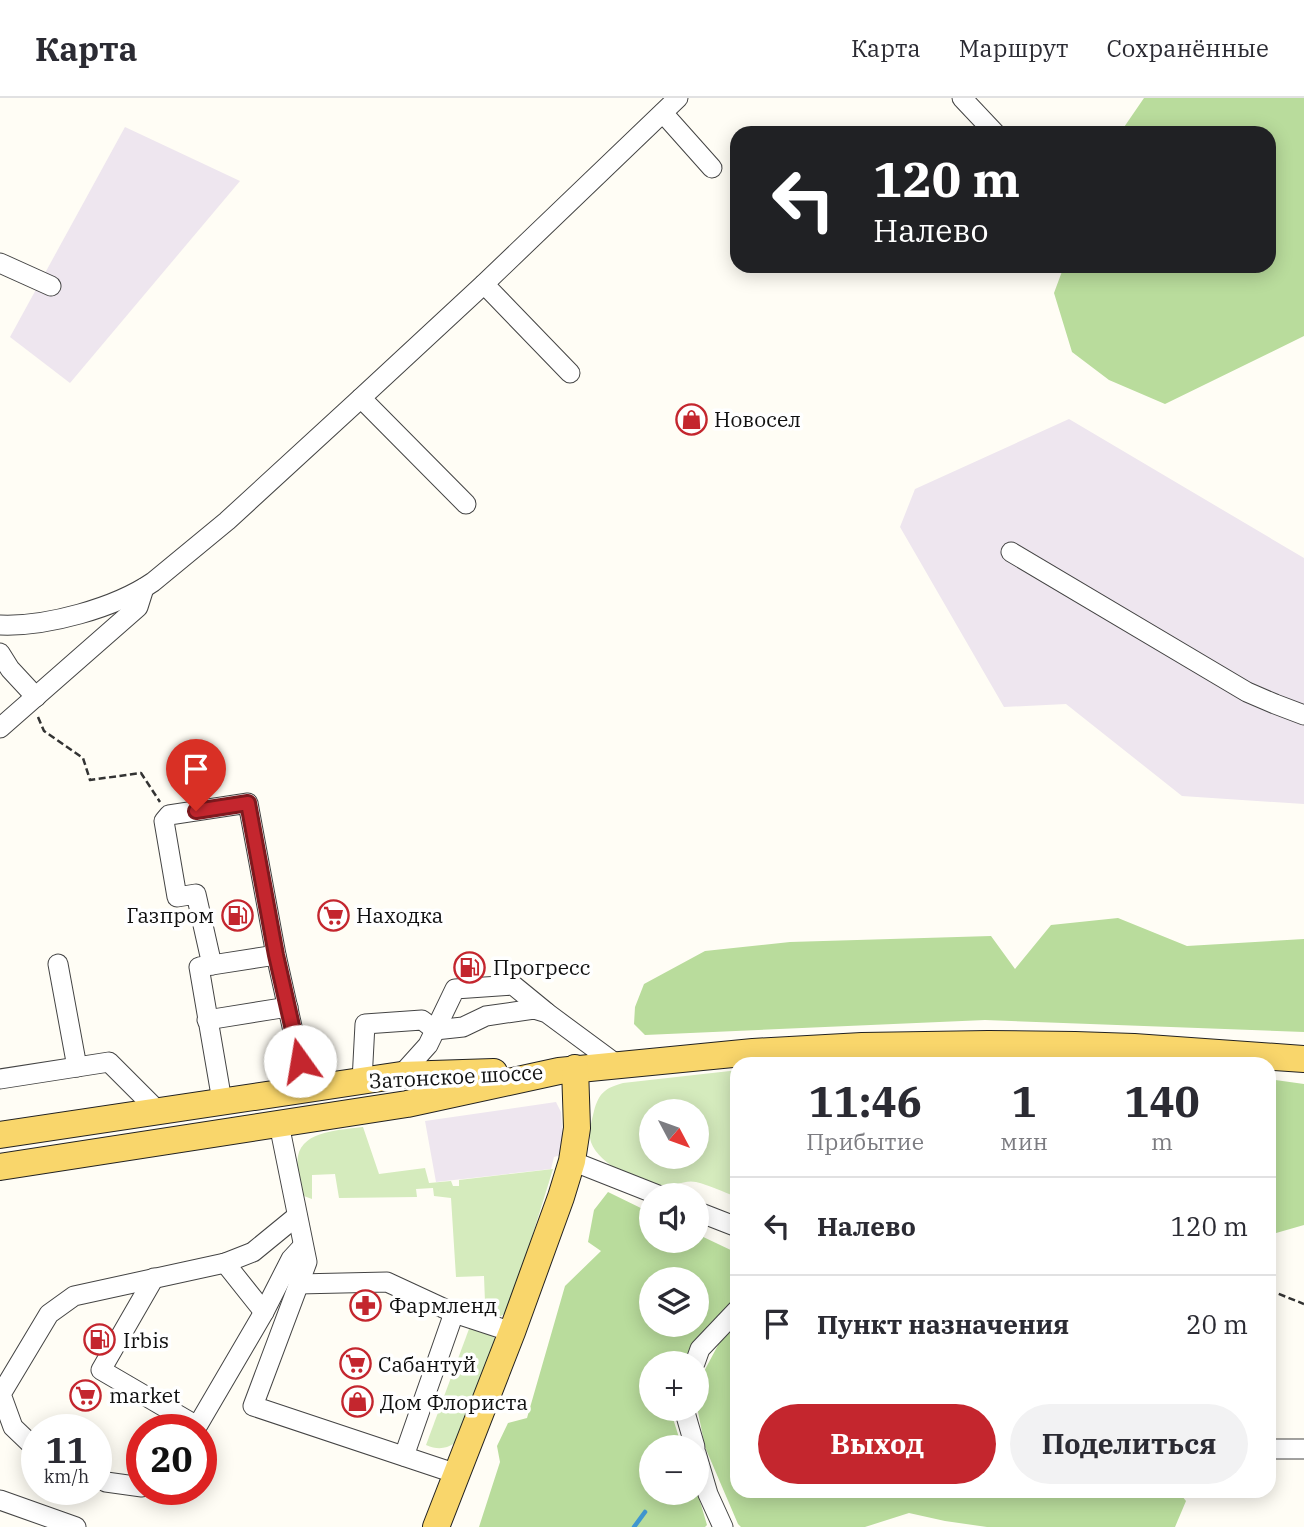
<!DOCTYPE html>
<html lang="ru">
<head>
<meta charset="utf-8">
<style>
	body { margin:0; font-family:"IBM Plex Serif",serif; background:#f2f2f3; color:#2b2b33; height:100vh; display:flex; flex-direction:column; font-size:26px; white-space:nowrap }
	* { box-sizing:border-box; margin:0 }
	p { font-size:23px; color:#7c7c81 }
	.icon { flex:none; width:38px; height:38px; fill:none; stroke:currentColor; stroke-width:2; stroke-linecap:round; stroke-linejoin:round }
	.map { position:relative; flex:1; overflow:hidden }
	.drawer { position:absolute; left:730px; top:959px; width:546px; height:441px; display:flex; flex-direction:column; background:#fff; border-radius:21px; box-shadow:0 4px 18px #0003 }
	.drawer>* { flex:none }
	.banner { position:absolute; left:730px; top:28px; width:546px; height:147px; border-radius:21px; box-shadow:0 4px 18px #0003; background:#202124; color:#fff; overflow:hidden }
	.needle { width:46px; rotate:131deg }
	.buttons { position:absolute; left:639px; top:1001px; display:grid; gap:14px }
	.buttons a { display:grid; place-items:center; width:70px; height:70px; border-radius:50%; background:#fff; box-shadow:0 4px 18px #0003; font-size:35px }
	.speed { position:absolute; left:21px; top:1316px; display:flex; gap:14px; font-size:35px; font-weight:700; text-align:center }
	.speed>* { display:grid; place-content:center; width:91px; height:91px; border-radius:50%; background:#fff; box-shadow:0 4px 18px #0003; line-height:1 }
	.speed small { font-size:18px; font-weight:400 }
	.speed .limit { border:10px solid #d22; background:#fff; color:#111 }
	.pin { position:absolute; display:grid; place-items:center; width:60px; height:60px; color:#fff; margin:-72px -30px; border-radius:50% 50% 50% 0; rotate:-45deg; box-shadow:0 0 7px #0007 }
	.pin .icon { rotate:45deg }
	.me { position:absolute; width:77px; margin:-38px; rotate:347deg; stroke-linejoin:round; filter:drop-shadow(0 0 5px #0008) }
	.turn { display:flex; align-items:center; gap:24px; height:147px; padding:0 28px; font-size:32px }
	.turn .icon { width:91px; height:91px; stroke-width:2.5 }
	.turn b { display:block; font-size:49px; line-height:60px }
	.eta { display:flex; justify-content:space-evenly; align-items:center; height:119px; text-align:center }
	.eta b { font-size:42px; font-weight:800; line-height:49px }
	.button { display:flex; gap:14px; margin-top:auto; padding:14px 28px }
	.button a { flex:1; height:80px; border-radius:42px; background:#c4262e; color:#fff; font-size:28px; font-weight:800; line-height:80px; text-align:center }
	.button a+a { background:#f2f2f3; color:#2b2b33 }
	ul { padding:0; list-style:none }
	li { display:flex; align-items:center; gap:21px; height:98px; padding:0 28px; border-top:2px solid #e1e1e2 }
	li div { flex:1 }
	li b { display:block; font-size:26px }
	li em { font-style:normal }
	header { display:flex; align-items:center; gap:42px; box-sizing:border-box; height:98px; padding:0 35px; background:#fff; border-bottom:2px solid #e1e1e2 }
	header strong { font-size:33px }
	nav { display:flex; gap:38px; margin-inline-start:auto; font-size:24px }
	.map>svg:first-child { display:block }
	.industrial { fill:#eee6ef }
	.green { fill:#d5ebbd; fill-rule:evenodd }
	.forest { fill:#b9dc9c; fill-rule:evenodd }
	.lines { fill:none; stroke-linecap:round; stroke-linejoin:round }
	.stream { stroke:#3f96cf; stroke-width:4.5 }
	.minor-casing { stroke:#444; stroke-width:21 }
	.major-casing { stroke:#222; stroke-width:28 }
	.path { stroke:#333; stroke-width:2.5; stroke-dasharray:7 3.5; stroke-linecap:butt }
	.minor { stroke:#fff; stroke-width:19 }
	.major { stroke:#f9d66b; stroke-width:26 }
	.route-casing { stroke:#7f191e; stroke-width:18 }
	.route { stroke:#c4262e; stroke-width:12 }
	.labels { text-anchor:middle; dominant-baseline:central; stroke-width:7; stroke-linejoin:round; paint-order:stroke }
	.poi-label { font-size:21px; fill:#111; stroke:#fff; text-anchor:start }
	.street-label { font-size:21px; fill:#111; stroke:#fff }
</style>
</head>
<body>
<header>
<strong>Карта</strong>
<nav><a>Карта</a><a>Маршрут</a><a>Сохранённые</a></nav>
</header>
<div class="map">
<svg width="1304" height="1429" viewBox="0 0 1304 1429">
	<rect width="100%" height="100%" fill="#fffdf5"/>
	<g class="industrial">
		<path d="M 125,29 L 240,83 L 70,285 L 10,239 Z"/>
		<path d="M 1069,321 L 1304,460 L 1304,706 L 1182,698 L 1066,606 L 1004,609 L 900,429 L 915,391 Z"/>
		<path d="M 556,1004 L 561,1014 L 564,1056 L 554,1059 L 551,1071 L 436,1084 L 425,1023 Z"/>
	</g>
	<g class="green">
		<path d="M 730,973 L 737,973 L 737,1099 C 723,1094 709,1087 696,1084 C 683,1081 671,1091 658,1089 C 637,1085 593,1063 590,1040 C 589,1032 592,1021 594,1013 C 599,995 605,990 623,985 ZM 651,1013 L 696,1013 L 696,1059 L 651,1059 Z"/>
		<path d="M 363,1029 L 379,1076 L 425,1070 L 429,1085 L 451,1083 L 453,1088 L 459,1088 L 459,1082 L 553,1071 L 509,1213 L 496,1221 L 458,1207 L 485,1204 L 484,1178 L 456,1179 L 451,1100 L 434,1098 L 433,1090 L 416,1091 L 417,1099 L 339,1100 L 335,1076 L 312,1077 L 312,1101 L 301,1097 C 300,1085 296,1070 298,1058 C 303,1032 342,1032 363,1029 Z"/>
		<path d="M 475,1229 L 491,1235 L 496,1242 L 455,1345 C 445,1351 438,1352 426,1347 L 469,1231 Z"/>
	</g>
	<g class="forest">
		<path d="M 1144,0 L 1304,0 L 1304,238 L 1165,306 L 1109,282 L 1072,254 L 1054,195 L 1064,168 L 1269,168 L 1269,35 L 1120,35 Z"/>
		<path d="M 1118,820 L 1187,848 L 1304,841 L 1304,934 L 985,922 L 645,937 L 634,926 L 635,909 L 644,886 L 705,853 L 790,844 L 991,838 L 1015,871 L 1051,827 Z"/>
		<path d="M 1269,981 L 1304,986 L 1304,1127 L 1269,1137 Z"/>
		<path d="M 608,1094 L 651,1115 L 651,1143 L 696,1143 L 697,1136 L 737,1155 L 737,1198 L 698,1240 L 684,1265 L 651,1265 L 651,1311 L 670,1311 L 682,1349 L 651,1349 L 651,1395 L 696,1395 L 697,1393 L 707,1427 L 705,1429 L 479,1429 L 500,1364 L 497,1348 L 508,1325 L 527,1320 L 565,1188 L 601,1153 L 588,1144 L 594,1112 ZM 651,1181 L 696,1181 L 696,1227 L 651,1227 Z"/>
		<path d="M 737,1228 L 737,1393 L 1178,1393 L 1186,1403 L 1175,1429 L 987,1429 L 945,1423 L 909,1415 L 865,1429 L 741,1429 L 738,1426 L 705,1349 L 697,1309 L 701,1279 L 724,1236 Z"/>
	</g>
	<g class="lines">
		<path class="stream" d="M 634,1429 L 645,1414"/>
		<defs>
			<g id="minor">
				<path d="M 962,0 L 995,35"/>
				<path d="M 663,15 L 712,70"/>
				<path d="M 0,165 L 51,188"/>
				<path d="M 484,186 L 570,275"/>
				<path d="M 361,300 L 466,406"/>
				<path d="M 1011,454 L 1247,594 L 1275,606 L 1304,617"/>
				<path d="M 0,527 C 46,529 115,510 153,484 L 227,423 L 361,300 L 484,186 L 678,0"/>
				<path d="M 0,555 L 10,571 L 36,599"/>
				<path d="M 0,630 L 138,509 L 144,490"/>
				<path d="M 58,866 L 77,969"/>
				<path d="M 212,867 L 196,796 L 177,799 L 164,723 L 169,717 L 248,705 L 276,857 L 306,991"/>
				<path d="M 207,922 L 288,909"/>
				<path d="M 870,951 L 907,966"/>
				<path d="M 401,977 L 428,947 L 455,891 L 513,887 L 546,914"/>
				<path d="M 0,981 L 109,964 L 158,1013"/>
				<path d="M 362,983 L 365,926 L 422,922 L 435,932 L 463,929 L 486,918 L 534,911 L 547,915 L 616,966"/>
				<path d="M 222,1003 L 199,869 L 276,857"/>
				<path d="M 279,1026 L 307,1164 L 253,1308 L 457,1376"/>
				<path d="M 572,1063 L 658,1097"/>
				<path d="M 696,1113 L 737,1129"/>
				<path d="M 225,1165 L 264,1214"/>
				<path d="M 154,1180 L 101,1272 L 197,1328"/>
				<path d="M 298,1186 L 387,1184 L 454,1215"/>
				<path d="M 695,1265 L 700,1251 L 737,1212"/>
				<path d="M 684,1311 L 695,1349"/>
				<path d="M 195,1332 L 264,1214 L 291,1161 L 303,1148"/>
				<path d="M 1269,1351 L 1304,1351"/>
				<path d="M 37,1352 L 13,1329 L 1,1296 L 49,1216 L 74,1198 L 225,1165 L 253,1154 L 297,1118"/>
				<path d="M 696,1355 L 708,1396 L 723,1429"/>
				<path d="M 404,1358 L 454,1215 L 512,1234"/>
				<path d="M 96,1379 L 106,1384 L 142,1389"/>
				<path d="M 0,1402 L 76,1429"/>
			</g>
			<g id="major">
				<path d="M 0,1037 L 401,977 L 494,974"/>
				<path d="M 0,1069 L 407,1006 L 559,973 L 753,954 L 862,948 L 988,946 L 1075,947 L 1134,949 L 1304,961"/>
				<path d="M 436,1429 L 512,1234 L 561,1099 L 572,1063 L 577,1030 L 575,970"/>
			</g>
		</defs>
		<use href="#minor" class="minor-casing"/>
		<use href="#major" class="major-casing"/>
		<g class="path">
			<path d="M 38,619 L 44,633 L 83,660 L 90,682 L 141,675 L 160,704"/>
			<path d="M 1269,1192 L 1304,1206"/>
		</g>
		<use href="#minor" class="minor"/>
		<use href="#major" class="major"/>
	</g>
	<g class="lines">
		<defs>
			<path id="route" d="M 196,713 L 248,705 L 276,857 L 300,963"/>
		</defs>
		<use href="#route" class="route-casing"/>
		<use href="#route" class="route"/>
	</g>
	<defs>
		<symbol id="shop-ring" viewBox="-11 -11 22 22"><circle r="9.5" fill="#fff" stroke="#c4262e" stroke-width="1.5"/><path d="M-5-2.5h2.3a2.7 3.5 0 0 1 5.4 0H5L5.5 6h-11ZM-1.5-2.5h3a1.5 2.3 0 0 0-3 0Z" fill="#c4262e"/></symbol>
		<symbol id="fuel-ring" viewBox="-11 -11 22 22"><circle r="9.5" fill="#fff" stroke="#c4262e" stroke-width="1.5"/><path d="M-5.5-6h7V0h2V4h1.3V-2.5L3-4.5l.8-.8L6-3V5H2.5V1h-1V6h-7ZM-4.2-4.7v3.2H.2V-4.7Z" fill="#c4262e"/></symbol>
		<symbol id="supermarket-ring" viewBox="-11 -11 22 22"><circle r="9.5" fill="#fff" stroke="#c4262e" stroke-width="1.5"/><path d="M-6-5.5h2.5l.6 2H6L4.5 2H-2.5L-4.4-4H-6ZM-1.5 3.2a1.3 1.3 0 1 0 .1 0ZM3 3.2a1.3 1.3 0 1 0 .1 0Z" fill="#c4262e"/></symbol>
		<symbol id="pharmacy-ring" viewBox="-11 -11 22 22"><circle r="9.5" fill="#fff" stroke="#c4262e" stroke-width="1.5"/><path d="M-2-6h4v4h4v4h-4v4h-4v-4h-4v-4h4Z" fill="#c4262e"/></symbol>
	</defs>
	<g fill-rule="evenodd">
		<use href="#shop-ring" x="674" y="304" width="35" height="35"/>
		<use href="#fuel-ring" x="220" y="800" width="35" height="35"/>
		<use href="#supermarket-ring" x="316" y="800" width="35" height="35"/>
		<use href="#fuel-ring" x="452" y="852" width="35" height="35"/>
		<use href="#pharmacy-ring" x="348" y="1190" width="35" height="35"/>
		<use href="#fuel-ring" x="82" y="1224" width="35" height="35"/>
		<use href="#supermarket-ring" x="338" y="1248" width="35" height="35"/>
		<use href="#supermarket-ring" x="68" y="1280" width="35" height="35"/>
		<use href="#shop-ring" x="340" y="1286" width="35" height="35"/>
	</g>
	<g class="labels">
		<g class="poi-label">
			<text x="714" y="321">Новосел</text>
			<text x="214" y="817" text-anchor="end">Газпром</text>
			<text x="356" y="817">Находка</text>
			<text x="493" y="869">Прогресс</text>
			<text x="389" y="1207">Фармленд</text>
			<text x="123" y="1242">Irbis</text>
			<text x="378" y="1266">Сабантуй</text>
			<text x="109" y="1297">market</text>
			<text x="380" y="1304">Дом Флориста</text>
		</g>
		<g class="street-label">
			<text transform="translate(456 978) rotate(-3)">Затонское шоссе</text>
		</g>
	</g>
</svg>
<div class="buttons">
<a><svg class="needle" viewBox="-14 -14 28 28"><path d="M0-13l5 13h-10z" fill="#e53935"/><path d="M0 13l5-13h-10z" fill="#7c7c81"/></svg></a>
<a><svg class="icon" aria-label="sound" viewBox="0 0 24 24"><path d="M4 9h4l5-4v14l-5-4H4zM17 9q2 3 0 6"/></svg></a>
<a><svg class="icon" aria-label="layers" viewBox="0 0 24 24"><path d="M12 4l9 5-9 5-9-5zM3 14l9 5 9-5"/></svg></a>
<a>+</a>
<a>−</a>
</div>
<div class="speed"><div>11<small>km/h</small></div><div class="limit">20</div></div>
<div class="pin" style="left:196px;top:713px;background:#d93025"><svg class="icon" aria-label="arrive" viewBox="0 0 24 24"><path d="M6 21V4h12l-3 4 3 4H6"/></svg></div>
<svg class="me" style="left:300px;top:963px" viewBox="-20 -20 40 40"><circle r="19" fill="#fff"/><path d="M0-13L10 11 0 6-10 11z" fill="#c4262e"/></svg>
<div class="banner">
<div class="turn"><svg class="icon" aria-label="left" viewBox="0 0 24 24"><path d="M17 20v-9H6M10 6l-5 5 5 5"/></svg><div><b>120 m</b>Налево</div></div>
</div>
<section class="drawer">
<div class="eta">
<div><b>11:46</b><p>Прибытие</p></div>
<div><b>1</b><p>мин</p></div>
<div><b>140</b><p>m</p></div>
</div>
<ul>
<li><svg class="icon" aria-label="left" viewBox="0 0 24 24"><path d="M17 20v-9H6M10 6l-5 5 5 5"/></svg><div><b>Налево</b></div><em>120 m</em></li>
<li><svg class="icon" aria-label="arrive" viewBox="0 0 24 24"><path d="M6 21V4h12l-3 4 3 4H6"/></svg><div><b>Пункт назначения</b></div><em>20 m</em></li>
</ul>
<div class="button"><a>Выход</a><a>Поделиться</a></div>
</section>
</div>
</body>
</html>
